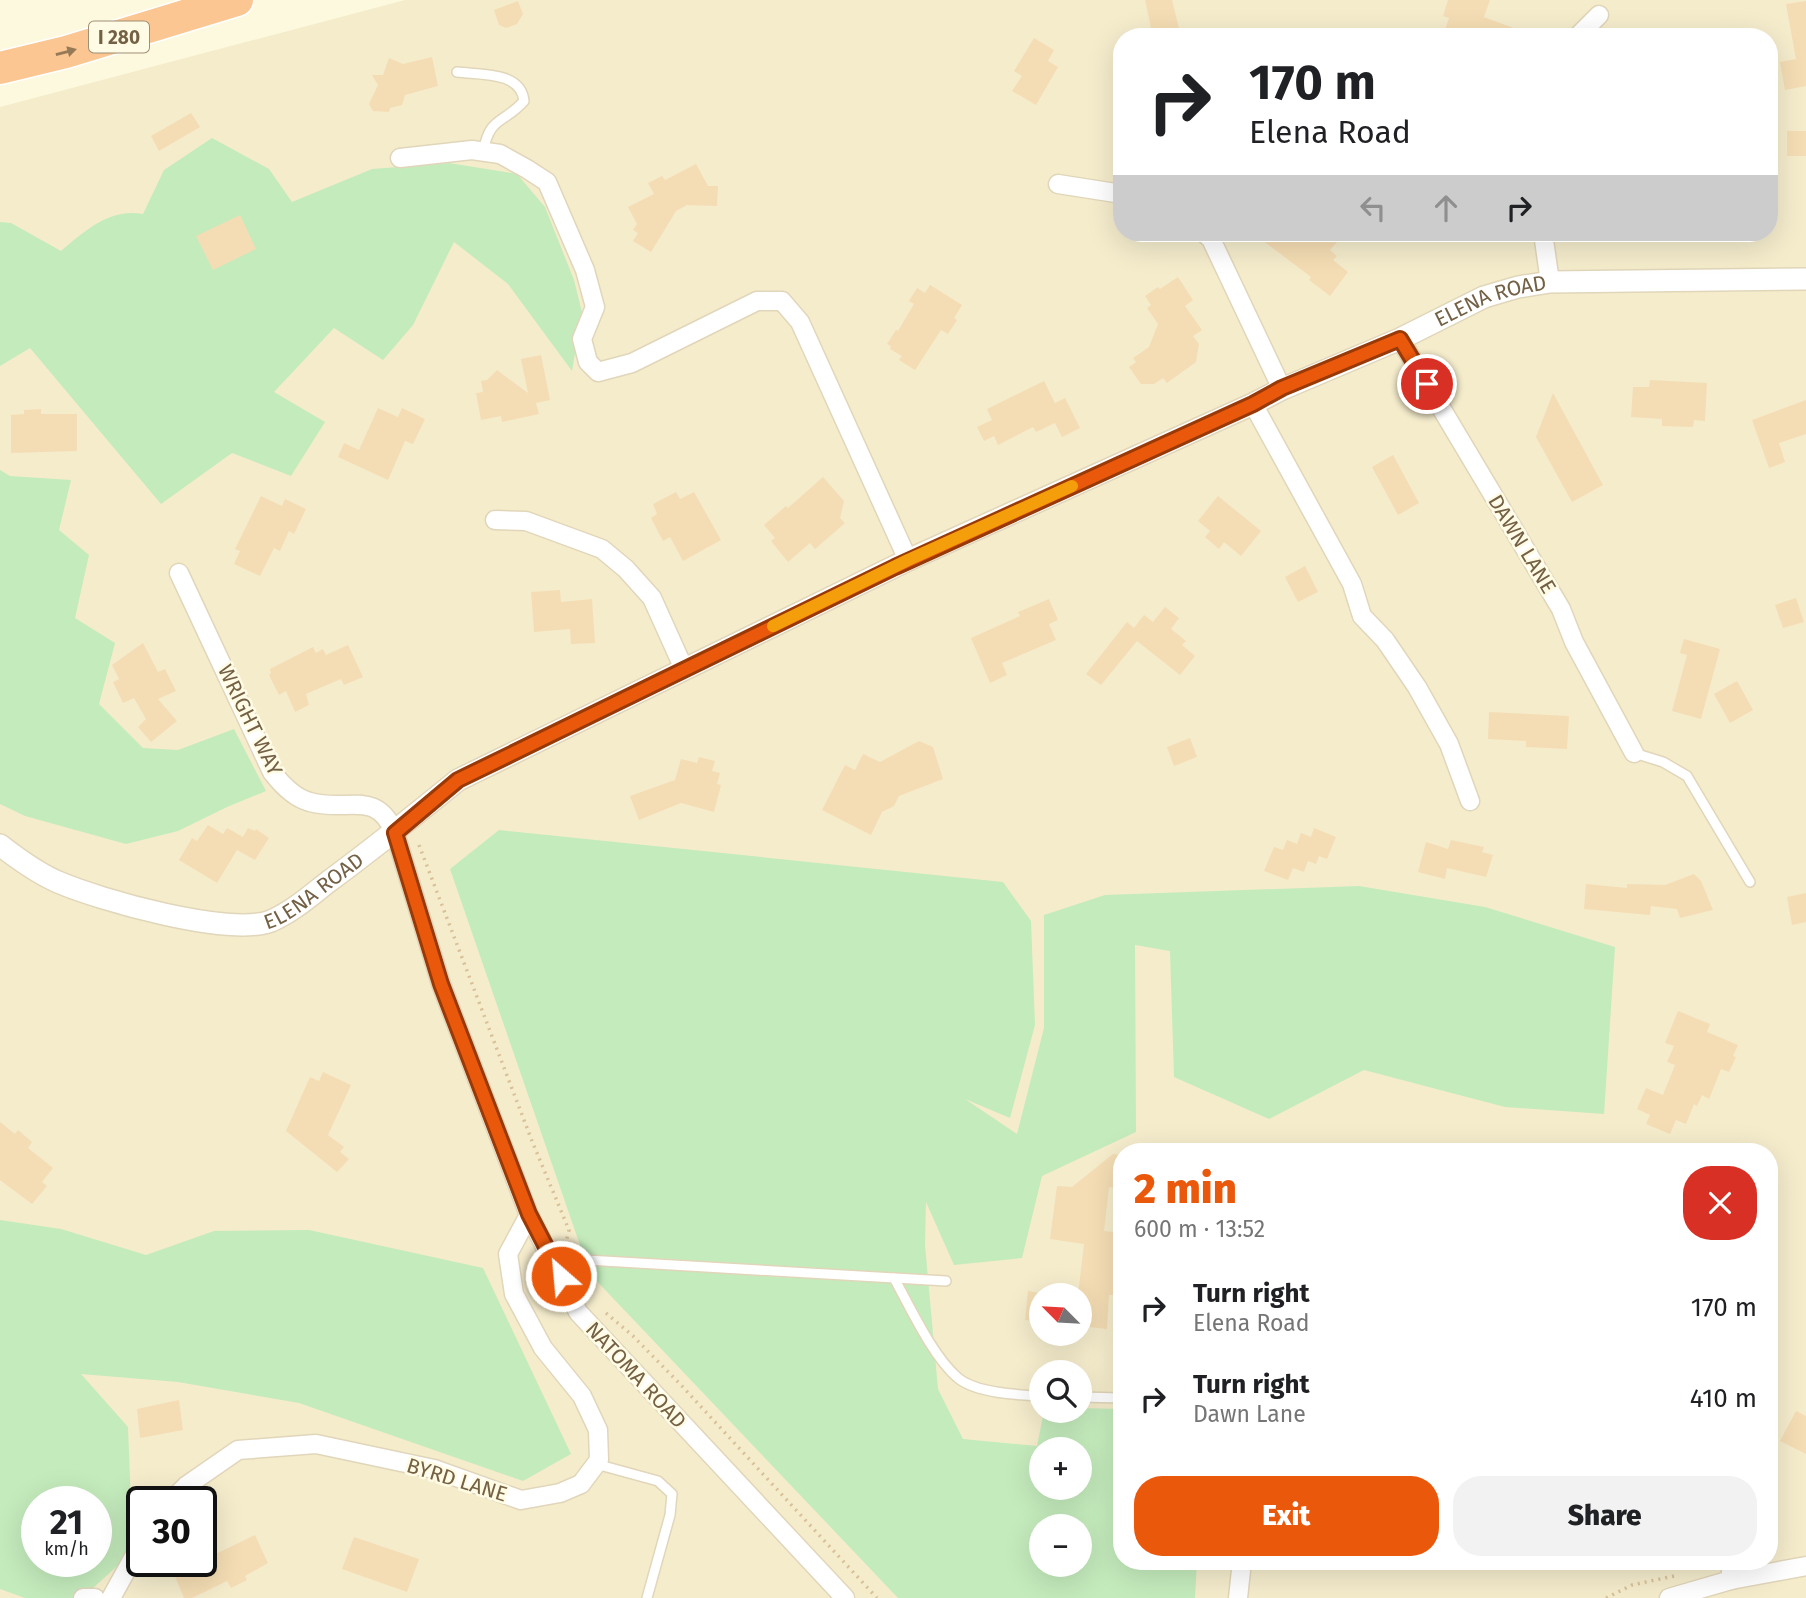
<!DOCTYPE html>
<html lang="en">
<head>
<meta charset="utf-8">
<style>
	body { margin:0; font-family:"Fira Sans",sans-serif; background:#f2f2f2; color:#202124; height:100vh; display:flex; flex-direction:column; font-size:26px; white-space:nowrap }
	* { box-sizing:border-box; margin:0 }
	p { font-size:23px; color:#757577 }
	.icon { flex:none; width:38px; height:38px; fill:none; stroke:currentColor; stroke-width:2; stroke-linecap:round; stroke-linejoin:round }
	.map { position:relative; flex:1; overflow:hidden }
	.details { position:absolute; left:1113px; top:1143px; width:665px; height:427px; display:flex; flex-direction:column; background:#fff; border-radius:28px; box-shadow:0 7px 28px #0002 }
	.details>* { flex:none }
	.hud { position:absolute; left:1113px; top:28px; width:665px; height:214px; border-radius:28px; box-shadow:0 7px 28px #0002; background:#fff; color:#202124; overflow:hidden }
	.needle { width:46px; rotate:294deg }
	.buttons { position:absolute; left:1029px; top:1283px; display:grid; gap:14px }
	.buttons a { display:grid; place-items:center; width:63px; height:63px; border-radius:50%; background:#fff; box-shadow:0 7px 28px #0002; font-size:35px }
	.speed { position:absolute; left:21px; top:1486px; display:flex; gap:14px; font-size:35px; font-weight:700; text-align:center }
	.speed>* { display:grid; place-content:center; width:91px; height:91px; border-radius:50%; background:#fff; box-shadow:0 7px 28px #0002; line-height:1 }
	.speed small { font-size:18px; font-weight:400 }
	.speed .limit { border:4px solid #111; border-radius:10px; background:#fff; color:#111 }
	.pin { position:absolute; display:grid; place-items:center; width:60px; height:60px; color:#fff; margin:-30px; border:4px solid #fff; border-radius:50%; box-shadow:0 2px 7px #0007 }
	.me { position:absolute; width:77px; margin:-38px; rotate:333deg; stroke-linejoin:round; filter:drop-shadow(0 0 5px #0008) }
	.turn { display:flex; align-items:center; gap:24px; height:147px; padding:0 21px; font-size:32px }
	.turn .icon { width:91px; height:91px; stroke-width:2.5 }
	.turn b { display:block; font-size:49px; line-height:60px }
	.lanes { display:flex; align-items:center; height:66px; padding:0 21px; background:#0003; justify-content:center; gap:35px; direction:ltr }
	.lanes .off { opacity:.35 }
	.round { display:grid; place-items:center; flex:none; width:74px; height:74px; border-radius:28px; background:#f2f2f2 }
	.summary { display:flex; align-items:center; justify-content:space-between; height:119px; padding:0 21px }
	h1 { font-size:42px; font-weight:800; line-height:52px; color:#ea580c }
	.button { display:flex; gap:14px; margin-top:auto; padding:14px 21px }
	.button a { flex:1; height:80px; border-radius:28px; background:#ea580c; color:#fff; font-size:28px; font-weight:800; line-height:80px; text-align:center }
	.button a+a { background:#f2f2f2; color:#202124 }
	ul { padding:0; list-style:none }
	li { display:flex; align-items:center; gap:21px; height:91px; padding:0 21px }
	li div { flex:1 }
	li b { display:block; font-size:26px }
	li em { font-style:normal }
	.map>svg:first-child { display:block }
	.residential { fill:#f5eccc; fill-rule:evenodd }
	.green { fill:#c4ebbc; fill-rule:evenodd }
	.building { fill:#f4ddb4 }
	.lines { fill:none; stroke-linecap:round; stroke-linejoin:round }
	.service-casing { stroke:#e1d6ba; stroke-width:12 }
	.minor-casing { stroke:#e1d6ba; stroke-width:21 }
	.tertiary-casing { stroke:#e1d6ba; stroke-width:24 }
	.motorway-casing { stroke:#fff; stroke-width:35 }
	.path { stroke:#d8c098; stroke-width:3.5; stroke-dasharray:2 5; stroke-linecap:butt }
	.service { stroke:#fff; stroke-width:9 }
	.minor { stroke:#fff; stroke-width:18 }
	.tertiary { stroke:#fff; stroke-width:21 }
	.motorway { stroke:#fbc691; stroke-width:32 }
	.oneway { fill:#967a58 }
	.route-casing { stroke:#983908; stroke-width:18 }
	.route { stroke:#ea580c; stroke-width:12 }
	.slow { stroke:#f59e0b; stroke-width:12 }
	.labels { text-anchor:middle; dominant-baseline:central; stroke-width:5; stroke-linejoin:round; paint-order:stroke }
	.shield { fill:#fffbe5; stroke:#9e8f75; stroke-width:2 }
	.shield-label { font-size:19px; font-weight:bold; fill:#746145 }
	.street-label { font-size:21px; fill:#746145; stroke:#fffbe5 }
</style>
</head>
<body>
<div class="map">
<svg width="1806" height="1598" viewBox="0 0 1806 1598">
	<rect width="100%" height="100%" fill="#fdf9de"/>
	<path class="residential" d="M 405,0 L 1806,0 L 1806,1598 L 0,1598 L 0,107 ZM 1122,37 L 1769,37 L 1769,233 L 1122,233 ZM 1122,1152 L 1769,1152 L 1769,1561 L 1122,1561 ZM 1041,1295 L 1080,1295 L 1080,1334 L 1041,1334 ZM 1041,1372 L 1080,1372 L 1080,1410 L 1041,1410 ZM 1041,1449 L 1080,1449 L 1080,1488 L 1041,1488 ZM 37,1502 L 96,1502 L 96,1561 L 37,1561 ZM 142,1502 L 201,1502 L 201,1561 L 142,1561 ZM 1041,1526 L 1080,1526 L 1080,1564 L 1041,1564 Z"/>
	<g class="green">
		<path d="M 212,138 L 269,169 L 292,202 L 372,169 L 449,163 L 517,174 L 545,207 L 574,280 L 582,312 L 572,371 L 508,284 L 454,242 L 413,325 L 383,360 L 334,328 L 274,392 L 325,422 L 291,476 L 232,453 L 161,504 L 30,348 L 0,366 L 0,222 L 11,223 L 61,251 C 85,231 109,208 143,214 L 164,170 Z"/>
		<path d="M 0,470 L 10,476 L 71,480 L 59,530 L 89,555 L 75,618 L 115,643 L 99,704 L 143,748 L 178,750 L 234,729 L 266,791 L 227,807 L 178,831 L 126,844 L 25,816 L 0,804 Z"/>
		<path d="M 499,830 L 1003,882 L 1031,921 L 1035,1025 L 1010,1118 L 965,1099 L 1017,1134 L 1044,1028 L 1044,915 L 1105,895 L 1359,886 L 1485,907 L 1615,947 L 1604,1114 L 1505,1107 L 1364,1070 L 1269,1119 L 1174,1077 L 1170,951 L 1135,945 L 1136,1132 L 1042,1176 L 1022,1258 L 954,1265 L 926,1202 L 925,1245 L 938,1389 L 963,1439 L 1037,1446 L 1044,1411 L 1080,1410 L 1080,1408 L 1122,1409 L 1122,1561 L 1197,1561 L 1195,1598 L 898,1598 L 590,1274 L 450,869 ZM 1041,1449 L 1080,1449 L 1080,1488 L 1041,1488 ZM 1041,1526 L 1080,1526 L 1080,1564 L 1041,1564 Z"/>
		<path d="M 0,1220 L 61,1229 L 146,1255 L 214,1231 L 309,1230 L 483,1268 L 571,1454 L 523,1481 L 299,1403 L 178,1382 L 81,1374 L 128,1427 L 132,1529 L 126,1558 L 82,1598 L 25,1598 L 0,1589 ZM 37,1502 L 96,1502 L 96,1561 L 37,1561 Z"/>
	</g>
	<g class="building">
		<path d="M 1145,0 L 1172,0 L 1180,32 L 1153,37 Z"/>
		<path d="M 1448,0 L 1490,0 L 1484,17 L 1532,35 L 1532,37 L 1453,37 L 1444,33 L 1449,18 L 1443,16 Z"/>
		<path d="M 518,1 L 523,14 L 517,24 L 506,28 L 499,25 L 494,10 Z"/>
		<path d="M 1806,1 L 1806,86 L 1785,90 L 1780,62 L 1796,59 L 1786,4 Z"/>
		<path d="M 1034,38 L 1054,50 L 1048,61 L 1058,67 L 1036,105 L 1012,91 L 1022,76 L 1014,71 Z"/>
		<path d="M 432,57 L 438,86 L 405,95 L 402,105 L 390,108 L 389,112 L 373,111 L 369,104 L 378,85 L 372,75 L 383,75 L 389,58 L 403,64 Z"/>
		<path d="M 191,113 L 200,127 L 159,151 L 151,136 Z"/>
		<rect x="1787" y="131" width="19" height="25"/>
		<path d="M 696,164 L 708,186 L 718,186 L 717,206 L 687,205 L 676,211 L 651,252 L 633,241 L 638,233 L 633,230 L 637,224 L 628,207 L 654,194 L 648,183 L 662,176 L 665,180 Z"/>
		<path d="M 240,215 L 256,249 L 213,270 L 196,236 Z"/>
		<path d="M 1253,233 L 1325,233 L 1337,242 L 1330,250 L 1337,256 L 1333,260 L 1348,272 L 1330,296 L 1309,280 L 1311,277 Z"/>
		<path d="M 1178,277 L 1193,300 L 1185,306 L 1202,330 L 1193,336 L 1199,344 L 1196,362 L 1167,383 L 1163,378 L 1154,384 L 1141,384 L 1129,367 L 1136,362 L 1133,358 L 1149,347 L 1158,324 L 1147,308 L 1151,305 L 1145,296 L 1158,287 L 1160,289 Z"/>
		<path d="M 930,285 L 962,305 L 954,318 L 957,320 L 948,334 L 941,330 L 915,370 L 899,360 L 902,356 L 890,349 L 891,346 L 887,344 L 896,330 L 898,331 L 914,304 L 909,301 L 917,288 L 925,293 Z"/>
		<path d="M 541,355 L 550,400 L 536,403 L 539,414 L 502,422 L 501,416 L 481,420 L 476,393 L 483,392 L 481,381 L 487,380 L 497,370 L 528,393 L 521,359 Z"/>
		<path d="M 1650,380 L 1707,383 L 1705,421 L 1694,420 L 1693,427 L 1662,426 L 1662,419 L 1631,417 L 1633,387 L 1649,387 Z"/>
		<path d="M 1044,381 L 1055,403 L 1065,398 L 1080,428 L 1062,437 L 1055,423 L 1036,432 L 1033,427 L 998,445 L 994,436 L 984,441 L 977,427 L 992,420 L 987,409 Z"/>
		<path d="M 1553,393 L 1603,485 L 1572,502 L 1536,437 Z"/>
		<path d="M 1806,400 L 1806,434 L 1779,443 L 1785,462 L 1769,468 L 1752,420 Z"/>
		<path d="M 378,408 L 398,417 L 402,408 L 425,419 L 413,444 L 405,441 L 388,480 L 338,457 L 344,443 L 359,450 Z"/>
		<path d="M 41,409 L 41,414 L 77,414 L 77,451 L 11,453 L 11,415 L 24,414 L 24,410 Z"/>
		<path d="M 1393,455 L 1419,503 L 1398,515 L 1372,467 Z"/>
		<path d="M 823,477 L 844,501 L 840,518 L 845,523 L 815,549 L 810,543 L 788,562 L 771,541 L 775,538 L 764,525 L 786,506 L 788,508 Z"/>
		<path d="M 676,492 L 680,499 L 694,492 L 721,540 L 683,561 L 670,537 L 663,541 L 651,518 L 657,514 L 653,504 Z"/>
		<path d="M 261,496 L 282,506 L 285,499 L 306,509 L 294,534 L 289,531 L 280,551 L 274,548 L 260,576 L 234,564 L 240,551 L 235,549 Z"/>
		<path d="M 1218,496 L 1261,531 L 1241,556 L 1224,542 L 1219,549 L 1205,537 L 1210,531 L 1198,521 Z"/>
		<path d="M 1305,566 L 1318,592 L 1298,602 L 1285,577 Z"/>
		<path d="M 560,590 L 561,602 L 592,599 L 595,643 L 571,644 L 570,629 L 534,632 L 531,592 Z"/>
		<path d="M 1796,598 L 1804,622 L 1783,628 L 1775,605 Z"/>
		<path d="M 1049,599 L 1058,620 L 1049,624 L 1056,640 L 1002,663 L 1007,675 L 990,683 L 971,638 L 1020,616 L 1018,612 Z"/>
		<path d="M 1165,607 L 1179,618 L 1171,629 L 1186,641 L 1182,645 L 1195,656 L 1180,675 L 1137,641 L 1101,685 L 1086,674 L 1127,622 L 1134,628 L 1144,615 L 1153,622 Z"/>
		<path d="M 1684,639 L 1720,649 L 1701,719 L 1672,711 L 1687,655 L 1680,653 Z"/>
		<path d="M 143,643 L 158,672 L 165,669 L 176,691 L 158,699 L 177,721 L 151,742 L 138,727 L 146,719 L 134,698 L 123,703 L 113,682 L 119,679 L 112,665 Z"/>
		<path d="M 348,645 L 363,677 L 344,685 L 341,679 L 306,694 L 309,705 L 295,712 L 286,691 L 279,695 L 269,675 L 271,673 L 270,669 L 313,647 L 316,653 L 323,649 L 326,655 Z"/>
		<path d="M 1737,681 L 1753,710 L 1730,723 L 1714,694 Z"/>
		<path d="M 1489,712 L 1569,716 L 1567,749 L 1526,747 L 1526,741 L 1488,739 Z"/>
		<path d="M 1190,738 L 1197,757 L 1174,766 L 1167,747 Z"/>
		<path d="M 919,741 L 933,747 L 943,779 L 899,796 L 894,806 L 882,812 L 871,835 L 822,810 L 845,765 L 855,770 L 863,754 L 880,762 Z"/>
		<path d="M 699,757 L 715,761 L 712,771 L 720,773 L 717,784 L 721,785 L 714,812 L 681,803 L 639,820 L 630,796 L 675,780 L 681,759 L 697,763 Z"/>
		<path d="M 208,825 L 223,834 L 227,828 L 243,837 L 248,828 L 255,831 L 256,829 L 269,838 L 255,860 L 237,850 L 217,883 L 179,860 L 192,838 L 197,841 Z"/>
		<path d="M 1314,828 L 1336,837 L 1327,859 L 1319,856 L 1316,864 L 1308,861 L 1304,872 L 1293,868 L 1288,880 L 1264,871 L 1274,847 L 1283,850 L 1287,840 L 1297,844 L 1301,833 L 1311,837 Z"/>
		<path d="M 1451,840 L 1484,847 L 1482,852 L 1493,855 L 1486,877 L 1447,868 L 1445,879 L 1418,872 L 1426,842 L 1448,849 Z"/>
		<path d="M 1694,874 L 1701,881 L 1713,910 L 1680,918 L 1677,909 L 1651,906 L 1650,915 L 1584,909 L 1586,884 L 1627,888 L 1627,884 L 1665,885 Z"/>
		<path d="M 1806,893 L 1806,922 L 1792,925 L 1787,897 Z"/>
		<path d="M 1678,1011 L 1710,1024 L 1707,1032 L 1738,1045 L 1733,1056 L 1736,1057 L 1729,1072 L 1721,1069 L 1709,1099 L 1702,1095 L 1697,1106 L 1694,1104 L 1686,1124 L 1676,1120 L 1670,1134 L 1646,1124 L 1650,1115 L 1637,1109 L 1646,1088 L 1663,1095 L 1675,1065 L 1667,1062 L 1674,1046 L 1665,1043 Z"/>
		<path d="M 323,1072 L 351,1085 L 328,1135 L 344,1147 L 340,1152 L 349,1159 L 337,1172 L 286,1131 L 310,1077 L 319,1081 Z"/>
		<path d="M 0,1122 L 15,1134 L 18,1130 L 32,1142 L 28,1148 L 53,1168 L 42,1182 L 47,1186 L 32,1204 L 0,1180 Z"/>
		<path d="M 1113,1154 L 1122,1155 L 1122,1189 L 1109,1187 L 1104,1231 L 1122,1233 L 1122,1277 L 1116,1276 L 1114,1295 L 1109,1295 L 1107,1329 L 1080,1326 L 1078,1295 L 1084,1244 L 1050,1239 L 1057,1186 L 1072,1187 Z"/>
		<path d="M 1028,1291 L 1041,1293 L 1041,1322 L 1025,1320 Z"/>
		<path d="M 179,1400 L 183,1430 L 140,1438 L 137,1409 Z"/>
		<path d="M 1796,1411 L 1806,1416 L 1806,1454 L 1780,1441 Z"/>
		<path d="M 255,1535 L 268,1563 L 245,1576 L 247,1580 L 231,1588 L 227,1581 L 192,1598 L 184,1598 L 174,1574 Z"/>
		<path d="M 354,1537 L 419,1559 L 407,1592 L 342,1569 Z"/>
	</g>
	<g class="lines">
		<defs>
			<g id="service">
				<path d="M 457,72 C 480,75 521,71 524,101 C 504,124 490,115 483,152"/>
				<path d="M 1634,753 L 1663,762 L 1687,776 L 1750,882"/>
				<path d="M 552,1258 L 946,1281"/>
				<path d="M 894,1278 C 910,1307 933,1357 958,1378 C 976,1393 1018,1395 1041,1396"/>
				<path d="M 1080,1397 L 1122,1398"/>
				<path d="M 596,1464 L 658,1481 L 672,1494 L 670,1515 L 647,1598"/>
			</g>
			<g id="minor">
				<path d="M 1577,37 L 1599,15"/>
				<path d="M 400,158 L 472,150 L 500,154 L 527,169 L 547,182 L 585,270 L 595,307 L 582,339 L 588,362 L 598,372 L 632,363 L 757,301 L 782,301 L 800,322 L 908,560"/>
				<path d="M 1058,184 L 1122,194"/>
				<path d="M 1204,233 L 1211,239 L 1282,389"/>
				<path d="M 1543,233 L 1550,282"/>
				<path d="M 1400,339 L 1561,609 L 1574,642 L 1634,753"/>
				<path d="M 1253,404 L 1352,584 L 1362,616 L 1385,640 L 1417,687 L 1449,744 L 1470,801"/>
				<path d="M 495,520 L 526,521 L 602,549 L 626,569 L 652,598 L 684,669"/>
				<path d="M 179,573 L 272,772 C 282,785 294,798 310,802 C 348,813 375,788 395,833 L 441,984 L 529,1215 L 578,1312 L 845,1598"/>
				<path d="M 170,1502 L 186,1486 L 238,1450 L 316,1444 L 434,1469 L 521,1500 L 560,1493 L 581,1484 L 599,1460 L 598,1430 L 582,1396 L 543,1348 L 514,1294 L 508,1254 L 529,1215"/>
				<path d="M 1731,1561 L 1731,1580"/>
				<path d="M 83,1598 L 95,1598"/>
				<path d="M 111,1598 L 142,1542"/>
				<path d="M 1238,1598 L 1242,1561"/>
				<path d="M 1669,1598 L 1731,1580 L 1806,1566"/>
			</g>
			<g id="tertiary">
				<path id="s1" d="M 0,845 C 18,859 37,873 58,882 C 100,900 230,937 271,921 C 292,912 310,896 328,882 C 373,849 415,815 458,780 L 908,560 L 1253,404 L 1282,389 L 1400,339 L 1484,297 L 1518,287 L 1550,282 L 1806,279"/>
			</g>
			<path id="motorway" d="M 0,68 L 66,52 L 237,0"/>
		</defs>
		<use href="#service" class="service-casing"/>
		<use href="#minor" class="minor-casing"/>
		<use href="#tertiary" class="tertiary-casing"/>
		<use href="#motorway" class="motorway-casing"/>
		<g class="path">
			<path d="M 419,845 L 532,1141 L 569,1230 L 565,1246"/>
			<path d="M 606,1313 L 633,1336 L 681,1385 L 877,1598"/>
			<path d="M 1606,1598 L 1632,1585 L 1674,1576"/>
		</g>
		<use href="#service" class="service"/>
		<use href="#minor" class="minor"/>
		<use href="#tertiary" class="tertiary"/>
		<use href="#motorway" class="motorway"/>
	</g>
	<defs><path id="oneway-solid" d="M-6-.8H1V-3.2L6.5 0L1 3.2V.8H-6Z" transform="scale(1.75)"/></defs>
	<use class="oneway" href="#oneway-solid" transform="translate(66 52) rotate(-15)"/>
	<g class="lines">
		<defs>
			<path id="route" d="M 561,1276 L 529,1214 L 441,984 L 395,833 L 458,780 L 895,567 L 1253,404 L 1282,388 L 1400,339 L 1427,384"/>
		</defs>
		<use href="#route" class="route-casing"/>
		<use href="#route" class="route"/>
		<path class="slow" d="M 773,626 L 908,560 L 1072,486"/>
	</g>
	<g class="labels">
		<rect class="shield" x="89" y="21.5" width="60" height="31" rx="5"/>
		<g class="shield-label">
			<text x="119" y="37">I 280</text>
		</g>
		<g class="street-label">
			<text stroke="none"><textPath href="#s1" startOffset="1662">ELENA ROAD</textPath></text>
			<text transform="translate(1522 544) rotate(59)">DAWN LANE</text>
			<text transform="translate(250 720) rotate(64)">WRIGHT WAY</text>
			<text stroke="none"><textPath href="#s1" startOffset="340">ELENA ROAD</textPath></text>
			<text transform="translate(636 1375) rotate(47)">NATOMA ROAD</text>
			<text transform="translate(457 1480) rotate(17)">BYRD LANE</text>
		</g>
	</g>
</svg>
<div class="buttons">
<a><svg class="needle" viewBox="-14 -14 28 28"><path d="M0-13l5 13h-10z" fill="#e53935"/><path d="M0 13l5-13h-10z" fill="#757577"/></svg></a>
<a><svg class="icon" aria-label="search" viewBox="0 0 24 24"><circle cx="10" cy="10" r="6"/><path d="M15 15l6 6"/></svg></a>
<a>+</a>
<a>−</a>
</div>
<div class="speed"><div>21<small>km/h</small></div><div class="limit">30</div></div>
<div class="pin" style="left:1427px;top:384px;background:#d93025"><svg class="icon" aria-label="arrive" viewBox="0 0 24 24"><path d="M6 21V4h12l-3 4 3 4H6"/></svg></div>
<svg class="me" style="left:561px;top:1276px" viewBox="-20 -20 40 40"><circle r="17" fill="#ea580c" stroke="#fff" stroke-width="3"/><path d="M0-11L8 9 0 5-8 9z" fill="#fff"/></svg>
<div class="hud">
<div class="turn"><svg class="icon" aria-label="right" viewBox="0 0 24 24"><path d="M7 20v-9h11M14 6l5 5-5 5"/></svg><div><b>170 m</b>Elena Road</div></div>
<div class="lanes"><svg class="icon off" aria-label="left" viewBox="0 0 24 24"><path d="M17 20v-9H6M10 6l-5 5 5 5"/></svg><svg class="icon off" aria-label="ahead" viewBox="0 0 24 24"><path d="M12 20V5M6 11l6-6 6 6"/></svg><svg class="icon" aria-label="right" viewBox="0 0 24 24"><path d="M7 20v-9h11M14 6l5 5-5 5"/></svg></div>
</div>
<section class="details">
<div class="summary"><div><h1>2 min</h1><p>600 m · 13:52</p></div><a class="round" style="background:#d93025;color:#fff"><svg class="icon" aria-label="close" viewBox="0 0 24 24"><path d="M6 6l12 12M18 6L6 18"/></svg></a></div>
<ul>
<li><svg class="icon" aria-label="right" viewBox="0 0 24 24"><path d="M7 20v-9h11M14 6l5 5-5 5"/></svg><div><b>Turn right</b><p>Elena Road</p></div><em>170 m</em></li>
<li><svg class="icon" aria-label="right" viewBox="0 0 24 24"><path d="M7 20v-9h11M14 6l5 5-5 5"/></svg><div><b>Turn right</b><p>Dawn Lane</p></div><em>410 m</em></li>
</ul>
<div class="button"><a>Exit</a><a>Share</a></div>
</section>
</div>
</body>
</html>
